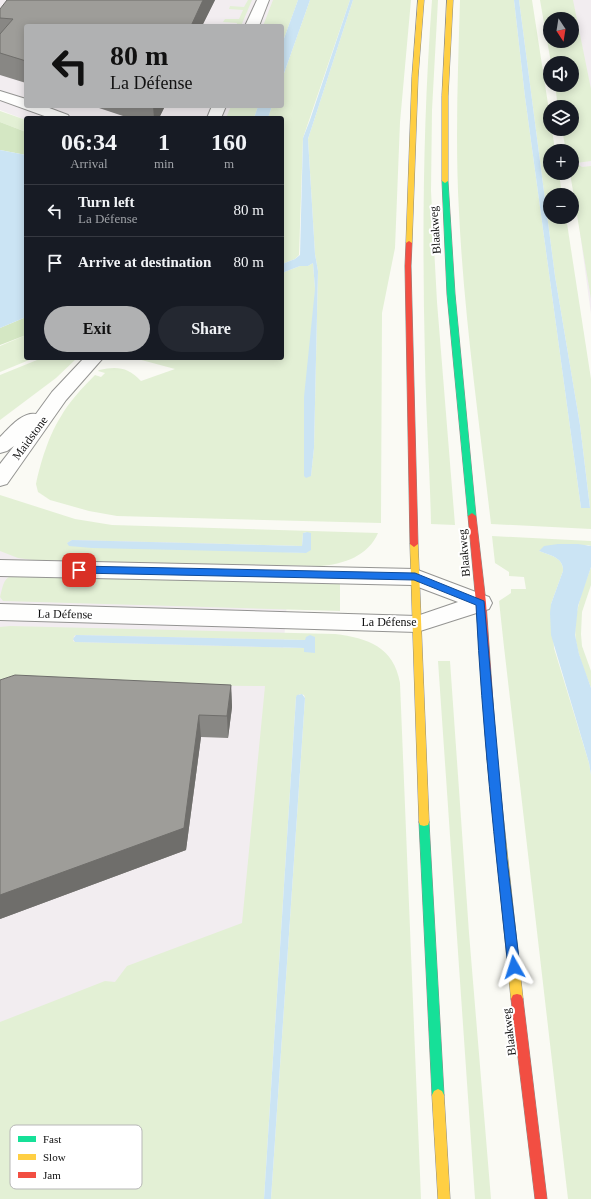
<!DOCTYPE html>
<html lang="en">
<head>
<meta charset="utf-8">
<style>
	body { margin:0; font-family:Georgia,serif; background:#242831; color:#f1f3f6; height:100vh; display:flex; flex-direction:column; font-size:15px; white-space:nowrap }
	* { box-sizing:border-box; margin:0 }
	p { font-size:13px; color:#9ea1a6 }
	.icon { flex:none; width:22px; height:22px; fill:none; stroke:currentColor; stroke-width:2; stroke-linecap:round; stroke-linejoin:round }
	.map { position:relative; flex:1; overflow:hidden }
	.details { position:absolute; left:24px; top:116px; width:260px; height:244px; display:flex; flex-direction:column; background:#171b24; border-radius:4px; box-shadow:0 2px 10px #0003 }
	.details>* { flex:none }
	.hud { position:absolute; left:24px; top:24px; width:260px; height:84px; border-radius:4px; box-shadow:0 2px 10px #0003; background:#b0b1b2; color:#111; overflow:hidden }
	.needle { width:26px; rotate:168deg }
	.buttons { position:absolute; left:543px; top:12px; display:grid; gap:8px }
	.buttons a { display:grid; place-items:center; width:36px; height:36px; border-radius:50%; background:#171b24; box-shadow:0 2px 10px #0003; font-size:20px }
	.pin { position:absolute; display:grid; place-items:center; width:34px; height:34px; color:#fff; margin:-17px; border-radius:8px; box-shadow:0 2px 6px #0006 }
	.me { position:absolute; width:44px; margin:-22px; rotate:354deg; stroke-linejoin:round; filter:drop-shadow(0 0 3px #0008) }
	.turn { display:flex; align-items:center; gap:14px; height:84px; padding:0 20px; font-size:18px }
	.turn .icon { width:52px; height:52px; stroke-width:2.5 }
	.turn b { display:block; font-size:28px; line-height:34px }
	.eta { display:flex; justify-content:space-evenly; align-items:center; height:68px; text-align:center }
	.eta b { font-size:24px; font-weight:700; line-height:28px }
	.cta { display:flex; gap:8px; margin-top:auto; padding:8px 20px }
	.cta a { flex:1; height:46px; border-radius:24px; background:#b0b1b2; color:#111; font-size:16px; font-weight:700; line-height:46px; text-align:center }
	.cta a+a { background:#242831; color:#f1f3f6 }
	ul { padding:0; list-style:none }
	li { display:flex; align-items:center; gap:12px; height:52px; padding:0 20px; border-top:1px solid #363941 }
	li div { flex:1 }
	li b { display:block; font-size:15px }
	li em { font-style:normal }
	.map>svg:first-child { display:block }
	.industrial { fill:#f2edf0 }
	.green { fill:#e3f0d5; fill-rule:evenodd }
	.forest { fill:#d4e7c3 }
	.water { fill:#cbe4f4 }
	.lines { fill:none; stroke-linecap:round; stroke-linejoin:round }
	.street-casing { stroke:#949492; stroke-width:2 }
	.fast-casing { stroke:#8b8b88; stroke-width:1 }
	.slow-casing { stroke:#8b8b88; stroke-width:1 }
	.jam-casing { stroke:#8b8b88; stroke-width:1 }
	.street { fill:#fefefd; fill-rule:evenodd }
	.fast { fill:#16e098; fill-rule:evenodd }
	.slow { fill:#ffcf43; fill-rule:evenodd }
	.jam { fill:#f24e42; fill-rule:evenodd }
	.wall { fill:#888784 }
	.shaded-wall { fill:#6f6e6b }
	.building { fill:#9e9d99; stroke:#6f6e6b }
	.route { fill:#1a73e8; stroke:#114b97 }
	.labels { text-anchor:middle; dominant-baseline:central; stroke-width:4; stroke-linejoin:round; paint-order:stroke }
	.street-label { font-size:12px; fill:#0e0e0e; stroke:#fff }
	.key { fill:#fff; stroke:#b7b7b7; stroke-width:1 }
	.key-label { font-size:11px; fill:#0e0e0e }
</style>
</head>
<body>
<div class="map">
<svg width="591" height="1199" viewBox="0 0 591 1199">
	<rect width="100%" height="100%" fill="#fafaf4"/>
	<g class="industrial">
		<path d="M 0,0 L 274,0 L 264,26 L 26,26 L 26,106 L 233,106 L 228,118 L 26,118 L 26,120 L 0,110 Z"/>
		<path d="M 549,0 L 591,0 L 591,314 L 572,173 L 572,19 Z"/>
		<path d="M 0,515 L 291,553 L 239,1199 L 0,1199 Z"/>
	</g>
	<g class="green">
		<path d="M 248,0 L 252,0 L 241,26 L 236,26 L 237,23 L 223,22 L 225,19 L 239,19 L 243,10 L 229,9 L 230,6 L 244,7 Z"/>
		<path d="M 273,0 L 298,0 L 282,44 L 282,26 L 263,26 Z"/>
		<path d="M 310,0 L 350,0 L 303,138 L 299,255 L 295,259 L 282,264 L 282,118 L 268,118 L 272,106 L 282,106 L 282,79 Z"/>
		<path d="M 353,0 L 411,0 L 400,122 L 395,248 L 382,313 L 381,523 L 117,516 L 89,511 L 50,500 L 38,492 L 36,484 C 40,464 49,435 60,418 C 69,402 82,388 95,375 L 101,377 L 105,373 L 98,371 L 99,370 C 117,366 128,367 141,381 L 175,369 L 134,358 L 282,358 L 282,273 L 300,266 L 308,266 L 313,263 L 315,289 L 311,476 L 314,448 L 318,271 L 315,254 L 308,139 Z"/>
		<path d="M 432,0 L 438,0 L 432,110 L 431,191 L 437,302 L 455,525 L 431,524 C 430,471 426,415 425,361 C 422,240 423,120 432,0 Z"/>
		<path d="M 460,0 L 514,0 L 525,97 L 581,508 L 590,508 L 580,425 L 555,276 L 519,0 L 532,0 L 550,117 L 550,129 L 552,129 L 555,151 L 550,151 L 550,173 L 559,173 L 562,195 L 550,195 L 550,217 L 566,217 L 591,379 L 591,529 L 491,524 C 479,420 464,316 459,212 C 455,141 458,70 460,0 Z"/>
		<path d="M 540,0 L 573,0 L 591,89 L 591,161 L 576,163 L 582,167 L 591,166 L 591,299 L 570,173 L 572,173 L 572,151 L 566,151 L 562,129 L 572,129 L 572,107 L 558,107 L 555,85 L 572,85 L 572,63 L 551,63 ZM 550,19 L 572,19 L 572,41 L 550,41 Z"/>
		<path d="M 231,106 L 258,106 L 254,118 L 226,118 Z"/>
		<path d="M 0,111 L 26,120 L 26,132 L 0,122 Z"/>
		<path d="M 26,335 L 26,358 L 34,358 L 0,372 L 0,346 Z"/>
		<path d="M 42,358 L 77,358 L 56,378 L 0,420 L 0,375 Z"/>
		<path d="M 0,495 L 75,519 L 112,525 L 378,533 C 368,556 344,564 321,566 L 33,560 L 18,558 L 0,551 ZM 307,532 L 306,553 L 67,543 L 72,540 L 302,546 L 303,533 Z"/>
		<path d="M 492,536 L 591,541 L 591,546 L 588,545 L 539,551 C 550,555 564,558 563,571 L 551,604 L 554,648 L 589,763 L 591,775 L 591,1199 L 568,1199 L 504,647 L 499,601 L 511,593 L 511,589 L 526,589 L 524,577 L 509,576 L 509,572 L 495,563 Z"/>
		<path d="M 591,567 L 591,585 L 582,612 L 581,634 L 582,646 L 591,671 L 591,688 C 586,674 580,661 577,646 C 571,619 582,592 591,567 Z"/>
		<path d="M 14,575 L 340,584 L 340,611 L 3,601 L 0,597 C 3,587 3,577 14,575 Z"/>
		<path d="M 10,626 L 335,634 C 368,638 394,647 400,683 L 421,1199 L 271,1199 L 305,698 L 304,695 L 300,694 L 296,697 L 264,1199 L 0,1199 L 0,1022 L 105,981 L 115,982 L 127,966 L 242,923 L 265,686 L 0,684 L 0,627 ZM 76,635 L 305,640 L 305,648 L 75,642 L 73,641 L 74,636 Z"/>
		<path d="M 438,661 L 450,661 L 469,933 L 491,1199 L 475,1199 Z"/>
	</g>
	<g class="forest">
		<path d="M 0,122 L 26,132 L 26,155 L 0,150 Z"/>
		<path d="M 26,317 L 26,335 L 0,345 L 0,328 Z"/>
	</g>
	<g class="water">
		<path d="M 298,0 L 310,0 L 282,79 L 282,44 Z"/>
		<path d="M 350,0 L 353,0 L 308,139 L 315,254 L 318,271 L 314,448 L 311,476 L 306,478 L 304,476 L 304,397 L 315,289 L 313,263 L 308,266 L 300,266 L 282,273 L 282,264 L 295,259 L 300,255 L 303,138 L 310,120 Z"/>
		<path d="M 514,0 L 519,0 L 555,276 L 580,425 L 590,508 L 581,508 L 525,97 Z"/>
		<path d="M 258,106 L 272,106 L 268,118 L 254,118 Z"/>
		<path d="M 0,150 L 26,155 L 26,317 L 0,328 Z"/>
		<path d="M 307,532 L 311,533 L 311,550 L 306,553 L 92,548 L 69,546 L 67,543 L 72,540 L 302,546 L 303,533 Z"/>
		<path d="M 558,544 L 578,544 L 591,546 L 591,567 L 578,606 L 575,635 L 579,654 L 591,688 L 591,775 L 589,763 L 551,635 L 550,613 L 551,604 L 563,571 C 564,558 550,555 539,551 L 544,546 Z"/>
		<path d="M 76,635 L 305,640 L 306,637 L 310,635 L 315,637 L 315,653 L 304,652 L 304,648 L 75,642 L 73,639 Z"/>
		<path d="M 302,694 L 305,698 L 271,1199 L 264,1199 L 296,697 L 297,695 Z"/>
	</g>
	<g class="lines">
		<defs>
			<g id="street">
				<path d="M 257,0 L 269,0 L 259,26 L 245,26 Z"/>
				<path d="M 0,91 L 26,99 L 26,106 L 44,106 L 68,115 L 70,118 L 50,118 L 0,100 Z"/>
				<path d="M 212,106 L 226,106 L 221,118 L 207,118 Z"/>
				<path d="M 84,358 L 103,358 L 66,400 L 7,484 L 0,486 L 0,464 L 14,446 L 7,451 L 0,453 L 0,437 C 9,428 23,411 36,414 L 52,392 Z"/>
				<path d="M 0,560 L 415,569 L 489,597 L 492,603 L 489,609 L 417,632 L 0,620 L 0,604 L 417,616 L 458,602 L 413,585 L 0,576 Z"/>
			</g>
			<g id="fast">
				<path d="M 445,179 L 448,181 L 455,294 L 476,516 L 472,519 L 468,516 L 447,294 L 442,181 Z"/>
				<path d="M 424,818 L 428,819 L 429,822 L 444,1095 L 442,1099 L 438,1101 L 434,1099 L 432,1095 L 419,822 L 420,819 Z"/>
			</g>
			<g id="slow">
				<path d="M 418,0 L 424,0 L 418,77 L 412,243 L 409,245 L 406,243 L 412,77 Z"/>
				<path d="M 447,0 L 453,0 L 448,96 L 448,181 L 445,183 L 442,181 L 442,96 Z"/>
				<path d="M 414,541 L 418,544 L 429,822 L 428,825 L 424,826 L 420,825 L 419,822 L 410,544 Z"/>
				<path d="M 492,755 L 496,756 L 497,759 L 523,999 L 521,1003 L 517,1004 L 513,1003 L 511,999 L 487,759 L 488,756 Z"/>
				<path d="M 438,1089 L 442,1091 L 444,1095 L 450,1199 L 438,1199 L 432,1095 L 434,1091 Z"/>
			</g>
			<g id="jam">
				<path d="M 409,241 L 412,243 L 411,266 L 418,544 L 414,547 L 410,544 L 405,266 L 406,243 Z"/>
				<path d="M 472,513 L 476,516 L 486,603 L 497,759 L 496,762 L 492,763 L 488,762 L 487,759 L 476,603 L 468,516 Z"/>
				<path d="M 517,994 L 521,995 L 523,999 L 547,1199 L 535,1199 L 511,999 L 513,995 Z"/>
			</g>
		</defs>
		<use href="#street" class="street-casing"/>
		<use href="#fast" class="fast-casing"/>
		<use href="#slow" class="slow-casing"/>
		<use href="#jam" class="jam-casing"/>
		<use href="#street" class="street"/>
		<use href="#fast" class="fast"/>
		<use href="#slow" class="slow"/>
		<use href="#jam" class="jam"/>
	</g>
	<g class="wall">
		<path d="M 215,0 L 202,26 L 26,26 L 26,83 L 0,75 L 0,9 Z"/>
		<path d="M 93,106 L 165,106 L 159,118 L 129,118 Z"/>
		<path d="M 0,680 L 231,685 L 232,707 L 228,738 L 201,737 L 186,850 L 0,919 Z"/>
	</g>
	<g class="shaded-wall">
		<path d="M 203,0 L 215,0 L 202,26 L 191,26 Z"/>
		<path d="M 153,106 L 165,106 L 159,118 L 154,118 Z"/>
		<path d="M 231,685 L 232,707 L 228,738 L 227,716 Z"/>
		<path d="M 199,715 L 201,737 L 186,850 L 0,919 L 0,895 Z"/>
	</g>
	<g class="building">
		<path d="M 7,0 L 203,0 L 191,26 L 26,26 L 26,61 L 0,53 L 0,34 L 13,19 L 0,18 L 0,9 Z"/>
		<path d="M 15,675 L 231,685 L 227,716 L 199,715 L 184,828 L 0,895 L 0,680 Z"/>
	</g>
	<path class="route" d="M 79,566 L 415,573 L 484,601 L 507,859 L 520,967 L 518,971 L 514,972 L 510,971 L 508,967 C 495,847 482,726 476,605 L 414,580 L 79,573 L 75,570 Z"/>
	<g class="labels">
		<g class="street-label">
			<text transform="translate(435 230) rotate(-94)">Blaakweg</text>
			<text transform="translate(30 438) rotate(-54)">Maidstone</text>
			<text transform="translate(464 553) rotate(-95)">Blaakweg</text>
			<text transform="translate(65 614) rotate(1)">La Défense</text>
			<text x="389" y="622">La Défense</text>
			<text transform="translate(509 1032) rotate(-97)">Blaakweg</text>
		</g>
	</g>
	<rect x="10" y="1125" width="132" height="64" rx="6" class="key"/>
	<rect x="18" y="1136" width="18" height="6" fill="#16e098"/>
	<rect x="18" y="1154" width="18" height="6" fill="#ffcf43"/>
	<rect x="18" y="1172" width="18" height="6" fill="#f24e42"/>
	<g class="key-label">
		<text x="43" y="1143">Fast</text>
		<text x="43" y="1161">Slow</text>
		<text x="43" y="1179">Jam</text>
	</g>
</svg>
<div class="buttons">
<a><svg class="needle" viewBox="-14 -14 28 28"><path d="M0-13l5 13h-10z" fill="#e53935"/><path d="M0 13l5-13h-10z" fill="#9ea1a6"/></svg></a>
<a><svg class="icon" aria-label="sound" viewBox="0 0 24 24"><path d="M4 9h4l5-4v14l-5-4H4zM17 9q2 3 0 6"/></svg></a>
<a><svg class="icon" aria-label="layers" viewBox="0 0 24 24"><path d="M12 4l9 5-9 5-9-5zM3 14l9 5 9-5"/></svg></a>
<a>+</a>
<a>−</a>
</div>
<div class="pin" style="left:79px;top:570px;background:#d93025"><svg class="icon" aria-label="arrive" viewBox="0 0 24 24"><path d="M6 21V4h12l-3 4 3 4H6"/></svg></div>
<svg class="me" style="left:514px;top:967px" viewBox="-20 -20 40 40"><path d="M0-17L14 15 0 8-14 15z" fill="#1a73e8" stroke="#fff" stroke-width="4"/></svg>
<div class="hud">
<div class="turn"><svg class="icon" aria-label="left" viewBox="0 0 24 24"><path d="M17 20v-9H6M10 6l-5 5 5 5"/></svg><div><b>80 m</b>La Défense</div></div>
</div>
<section class="details">
<div class="eta">
<div><b>06:34</b><p>Arrival</p></div>
<div><b>1</b><p>min</p></div>
<div><b>160</b><p>m</p></div>
</div>
<ul>
<li><svg class="icon" aria-label="left" viewBox="0 0 24 24"><path d="M17 20v-9H6M10 6l-5 5 5 5"/></svg><div><b>Turn left</b><p>La Défense</p></div><em>80 m</em></li>
<li><svg class="icon" aria-label="arrive" viewBox="0 0 24 24"><path d="M6 21V4h12l-3 4 3 4H6"/></svg><div><b>Arrive at destination</b></div><em>80 m</em></li>
</ul>
<div class="cta"><a>Exit</a><a>Share</a></div>
</section>
</div>
</body>
</html>
